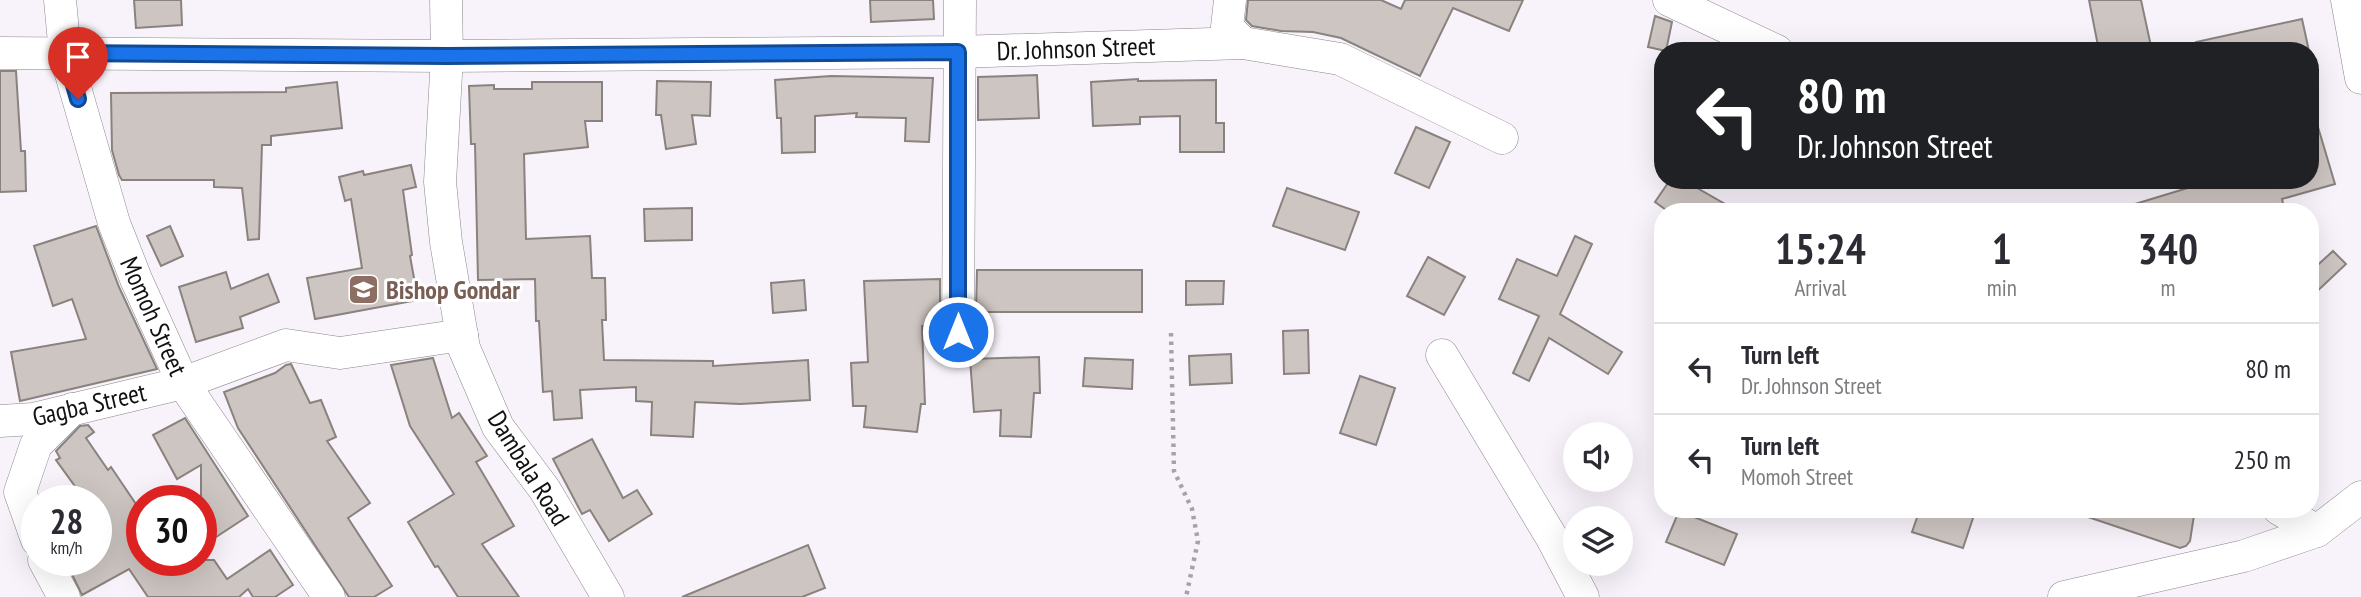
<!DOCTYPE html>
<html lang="en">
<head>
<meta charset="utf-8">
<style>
	body { margin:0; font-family:"PT Sans Narrow",sans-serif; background:#f2f2f3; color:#2b2b33; height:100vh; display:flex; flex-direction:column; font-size:26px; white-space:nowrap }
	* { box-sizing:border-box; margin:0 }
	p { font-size:23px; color:#7c7c81 }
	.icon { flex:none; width:38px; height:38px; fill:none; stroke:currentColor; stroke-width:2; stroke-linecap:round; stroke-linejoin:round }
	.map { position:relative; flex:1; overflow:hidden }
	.side { position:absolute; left:1654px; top:203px; width:665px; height:315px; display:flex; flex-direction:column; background:#fff; border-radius:28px; box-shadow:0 7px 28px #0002 }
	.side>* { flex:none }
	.banner { position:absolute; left:1654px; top:42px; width:665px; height:147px; border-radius:28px; box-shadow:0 7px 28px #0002; background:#202124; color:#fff; overflow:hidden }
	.fabs { position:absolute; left:1563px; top:422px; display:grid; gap:14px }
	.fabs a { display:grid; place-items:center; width:70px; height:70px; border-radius:50%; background:#fff; box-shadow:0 7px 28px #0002; font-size:35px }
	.speed { position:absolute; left:21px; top:485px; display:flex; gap:14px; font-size:35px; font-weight:700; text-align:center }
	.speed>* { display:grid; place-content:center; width:91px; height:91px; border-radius:50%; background:#fff; box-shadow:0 7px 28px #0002; line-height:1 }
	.speed small { font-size:18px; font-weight:400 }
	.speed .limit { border:10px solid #d22; background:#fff; color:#111 }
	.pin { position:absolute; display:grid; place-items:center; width:60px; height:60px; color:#fff; margin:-72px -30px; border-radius:50% 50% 50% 0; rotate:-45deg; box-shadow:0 0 7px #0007 }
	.pin .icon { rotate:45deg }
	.me { position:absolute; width:77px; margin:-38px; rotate:0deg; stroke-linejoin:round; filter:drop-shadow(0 0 5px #0008) }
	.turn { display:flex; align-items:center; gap:24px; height:147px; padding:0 28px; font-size:32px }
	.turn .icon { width:91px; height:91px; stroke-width:2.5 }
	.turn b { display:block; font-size:49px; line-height:60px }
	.eta { display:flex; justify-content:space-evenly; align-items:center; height:119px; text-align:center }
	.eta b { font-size:42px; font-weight:800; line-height:49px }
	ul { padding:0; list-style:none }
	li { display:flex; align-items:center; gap:21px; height:91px; padding:0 28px; border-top:2px solid #e1e1e2 }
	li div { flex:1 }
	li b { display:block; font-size:26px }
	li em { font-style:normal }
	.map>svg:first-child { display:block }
	.building { fill:#cdc5c1; stroke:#8a827e; stroke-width:2 }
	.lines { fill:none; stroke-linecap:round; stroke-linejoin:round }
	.minor-casing { stroke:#8b868d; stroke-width:33 }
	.path { stroke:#a6a3a8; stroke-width:4.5; stroke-dasharray:3.5 5; stroke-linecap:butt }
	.minor { stroke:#fff; stroke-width:32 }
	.route-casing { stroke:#114b97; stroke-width:18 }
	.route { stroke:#1a73e8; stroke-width:12 }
	.labels { text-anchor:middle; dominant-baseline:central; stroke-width:6; stroke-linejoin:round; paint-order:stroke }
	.street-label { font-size:26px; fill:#111012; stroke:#fff }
	.education-label { font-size:26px; font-weight:bold; fill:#785e54; stroke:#fff; text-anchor:start }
</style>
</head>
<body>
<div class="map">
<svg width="2361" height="597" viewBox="0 0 2361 597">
	<rect width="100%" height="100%" fill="#f8f3fa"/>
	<g class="building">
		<path d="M 134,0 L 181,0 L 182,25 L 136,28 Z"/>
		<path d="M 870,0 L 933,0 L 934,19 L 871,22 Z"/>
		<path d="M 1248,0 L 1381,0 L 1401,9 L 1405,0 L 1523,0 L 1509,31 L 1453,8 L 1420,76 L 1341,38 L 1313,32 L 1281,31 L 1252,26 L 1246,20 Z"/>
		<path d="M 2089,0 L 2141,0 L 2152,51 L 2099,51 Z"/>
		<path d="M 1655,16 L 1672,22 L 1666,51 L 1648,47 Z"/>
		<path d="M 2302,19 L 2309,51 L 2197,51 L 2196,42 Z"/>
		<path d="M 0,71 L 16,71 L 21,151 L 25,151 L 26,191 L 0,192 Z"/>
		<path d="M 1037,75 L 1039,118 L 978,120 L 978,77 Z"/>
		<path d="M 831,76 L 933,78 L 929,142 L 905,141 L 906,118 L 856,117 L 857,113 L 815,116 L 815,152 L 782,153 L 781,118 L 777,118 L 775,80 Z"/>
		<path d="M 1138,79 L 1138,81 L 1216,80 L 1216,123 L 1224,123 L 1224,152 L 1180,152 L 1180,116 L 1140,117 L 1140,124 L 1093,126 L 1091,82 Z"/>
		<path d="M 657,81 L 711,82 L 710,116 L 692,115 L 696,144 L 666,149 L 661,115 L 656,115 Z"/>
		<path d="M 337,82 L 342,128 L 271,136 L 271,145 L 262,145 L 259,239 L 248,240 L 242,188 L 214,187 L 214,180 L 122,180 L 119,175 L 112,150 L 111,93 L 286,92 L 286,88 Z"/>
		<path d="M 532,82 L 602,82 L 602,121 L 585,121 L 588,147 L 524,154 L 526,239 L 590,236 L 592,278 L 605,278 L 606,320 L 602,320 L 604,360 L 713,361 L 713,366 L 808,360 L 810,400 L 740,404 L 695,402 L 693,437 L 651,435 L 652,402 L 636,401 L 636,387 L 580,390 L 582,418 L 554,420 L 552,391 L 543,392 L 539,321 L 536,321 L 535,279 L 478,280 L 475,144 L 471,144 L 469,86 L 494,85 L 494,89 L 532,89 Z"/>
		<path d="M 2310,117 L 2315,117 L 2335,184 L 2282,199 L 2285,212 L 2125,212 L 2125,207 L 2214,180 L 2310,180 Z"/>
		<path d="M 1416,127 L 1450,142 L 1429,188 L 1395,173 Z"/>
		<path d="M 411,165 L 416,187 L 403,190 L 412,255 L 410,256 L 418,300 L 315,319 L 307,278 L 362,268 L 351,199 L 345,201 L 339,177 L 363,171 L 364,175 Z"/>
		<path d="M 1670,180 L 1683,180 L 1739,212 L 1669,212 L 1655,202 Z"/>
		<path d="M 1287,188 L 1359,212 L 1345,250 L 1273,226 Z"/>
		<path d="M 692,208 L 692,240 L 645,241 L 644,209 Z"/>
		<path d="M 96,226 L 119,287 L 157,369 L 20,401 L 11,352 L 86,339 L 72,299 L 53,306 L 34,246 Z"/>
		<path d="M 170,226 L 183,256 L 161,266 L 147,236 Z"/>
		<path d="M 1575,236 L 1592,244 L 1560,314 L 1622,352 L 1608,374 L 1549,338 L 1529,381 L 1513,373 L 1539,316 L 1499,299 L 1517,259 L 1557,276 Z"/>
		<path d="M 2333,251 L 2346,264 L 2310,298 L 2310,272 Z"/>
		<path d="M 1428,257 L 1465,277 L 1444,315 L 1407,296 Z"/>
		<path d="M 977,270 L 1142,270 L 1142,312 L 976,312 Z"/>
		<path d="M 226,272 L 231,289 L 268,274 L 279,302 L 240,317 L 243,328 L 196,342 L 179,287 Z"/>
		<path d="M 940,279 L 940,312 L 935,312 L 935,325 L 922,326 L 925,404 L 921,404 L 917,432 L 864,427 L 866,406 L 853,406 L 851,363 L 868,362 L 864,281 Z"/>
		<path d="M 804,280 L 806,310 L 773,313 L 771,283 Z"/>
		<path d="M 1186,281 L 1224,281 L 1223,304 L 1186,305 Z"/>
		<path d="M 1308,330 L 1309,373 L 1284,374 L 1283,331 Z"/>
		<path d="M 1231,354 L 1232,383 L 1190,385 L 1189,356 Z"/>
		<path d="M 1039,357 L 1040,393 L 1034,393 L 1031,437 L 1000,436 L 1001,410 L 974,412 L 970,359 Z"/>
		<path d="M 433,358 L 452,418 L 459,413 L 487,456 L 476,462 L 514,526 L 482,544 L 519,597 L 458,597 L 438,566 L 435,567 L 408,522 L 454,494 L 410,426 L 391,365 Z"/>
		<path d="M 1085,358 L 1133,360 L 1132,389 L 1083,386 Z"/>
		<path d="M 291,364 L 310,403 L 321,400 L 336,437 L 327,441 L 370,503 L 348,518 L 392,586 L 374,597 L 349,597 L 238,428 L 224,392 L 275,373 L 286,365 Z"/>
		<path d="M 1360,376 L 1395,388 L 1376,445 L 1340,433 Z"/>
		<path d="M 185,418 L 248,516 L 201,547 L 201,465 L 177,479 L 153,435 Z"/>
		<path d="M 88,425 L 94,432 L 86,438 L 108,470 L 111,467 L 142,513 L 142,560 L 214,560 L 227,579 L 270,550 L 293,585 L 275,597 L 253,597 L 248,589 L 239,597 L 148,597 L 129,569 L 82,595 L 65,560 L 96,560 L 96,500 L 85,500 L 56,460 L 60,458 L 56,451 L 80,426 Z"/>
		<path d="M 592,439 L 623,498 L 637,490 L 652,514 L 609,541 L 590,510 L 582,514 L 553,459 Z"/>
		<path d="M 1920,509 L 1976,509 L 1963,548 L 1912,532 Z"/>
		<path d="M 2079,509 L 2195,509 L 2190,541 L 2186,546 L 2180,548 L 2079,514 Z"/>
		<path d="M 1679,511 L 1737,534 L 1724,565 L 1666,542 Z"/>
		<path d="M 808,545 L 825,588 L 802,597 L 682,597 Z"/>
	</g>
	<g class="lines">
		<defs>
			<g id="minor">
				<path d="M 60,0 L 65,53 L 114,223 L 136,279 L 183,383 L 329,597"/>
				<path d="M 446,0 L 447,56 L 440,182 L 446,242 L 464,348 L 498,427 L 545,490 L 608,597"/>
				<path d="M 1230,0 L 1227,27 L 1243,43"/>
				<path d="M 1669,0 L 1777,51"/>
				<path d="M 2347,0 L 2361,78"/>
				<path d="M 0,53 L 447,56 L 958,52 L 1243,43 L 1340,59 L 1502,138"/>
				<path d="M 958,332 L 960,0"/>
				<path d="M 1442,355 L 1552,538 L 1583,597"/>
				<path d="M 0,421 L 33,419 L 183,383 L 286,345 L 340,353 L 462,335"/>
				<path d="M 2279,509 L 2317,531"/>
				<path d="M 37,540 L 20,492 L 36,445 L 72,409"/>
				<path d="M 44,560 L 64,597"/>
				<path d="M 2064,597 L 2244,556 L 2317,531 L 2361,497"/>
			</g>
		</defs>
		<use href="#minor" class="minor-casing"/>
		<path class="path" d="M 1171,333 L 1174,471 L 1192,509 L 1198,541 L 1186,597"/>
		<use href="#minor" class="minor"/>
	</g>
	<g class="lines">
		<defs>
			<path id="route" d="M 78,99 L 65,53 L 447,56 L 958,52 L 958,332"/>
		</defs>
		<use href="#route" class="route-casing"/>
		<use href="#route" class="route"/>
	</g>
	<defs>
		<symbol id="school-square" viewBox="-11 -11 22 22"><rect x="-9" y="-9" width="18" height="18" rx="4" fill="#8d6e63" stroke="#fff"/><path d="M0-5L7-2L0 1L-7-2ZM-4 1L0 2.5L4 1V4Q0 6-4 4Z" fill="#fff"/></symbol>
	</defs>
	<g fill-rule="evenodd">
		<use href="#school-square" x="346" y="272" width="35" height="35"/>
	</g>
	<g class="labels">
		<g class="street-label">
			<text transform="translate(1076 48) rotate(-2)">Dr. Johnson Street</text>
			<text transform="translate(154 316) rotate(66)">Momoh Street</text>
			<text transform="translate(89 404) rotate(-13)">Gagba Street</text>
			<text transform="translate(529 468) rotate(58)">Dambala Road</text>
		</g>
		<g class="education-label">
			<text x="386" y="289">Bishop Gondar</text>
		</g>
	</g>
</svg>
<div class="fabs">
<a><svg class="icon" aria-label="sound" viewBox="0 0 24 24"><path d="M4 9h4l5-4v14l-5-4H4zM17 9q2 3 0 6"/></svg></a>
<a><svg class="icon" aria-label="layers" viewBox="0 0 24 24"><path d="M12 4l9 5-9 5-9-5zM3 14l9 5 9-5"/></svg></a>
</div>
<div class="speed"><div>28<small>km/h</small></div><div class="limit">30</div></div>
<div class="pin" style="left:78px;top:99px;background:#d93025"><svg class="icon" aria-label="arrive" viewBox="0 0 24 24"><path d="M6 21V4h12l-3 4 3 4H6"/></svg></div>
<svg class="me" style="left:958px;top:332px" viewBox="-20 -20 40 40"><circle r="17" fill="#1a73e8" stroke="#fff" stroke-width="3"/><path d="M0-11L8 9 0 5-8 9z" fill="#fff"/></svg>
<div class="banner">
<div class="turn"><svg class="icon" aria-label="left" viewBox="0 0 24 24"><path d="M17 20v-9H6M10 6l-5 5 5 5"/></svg><div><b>80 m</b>Dr. Johnson Street</div></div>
</div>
<section class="side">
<div class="eta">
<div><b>15:24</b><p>Arrival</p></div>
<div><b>1</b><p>min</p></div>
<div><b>340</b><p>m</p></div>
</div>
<ul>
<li><svg class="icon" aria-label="left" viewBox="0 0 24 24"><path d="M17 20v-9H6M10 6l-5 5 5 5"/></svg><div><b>Turn left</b><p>Dr. Johnson Street</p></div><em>80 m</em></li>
<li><svg class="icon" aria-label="left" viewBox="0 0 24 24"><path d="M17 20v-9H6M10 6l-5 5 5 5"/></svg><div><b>Turn left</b><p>Momoh Street</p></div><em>250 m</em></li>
</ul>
</section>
</div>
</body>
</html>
